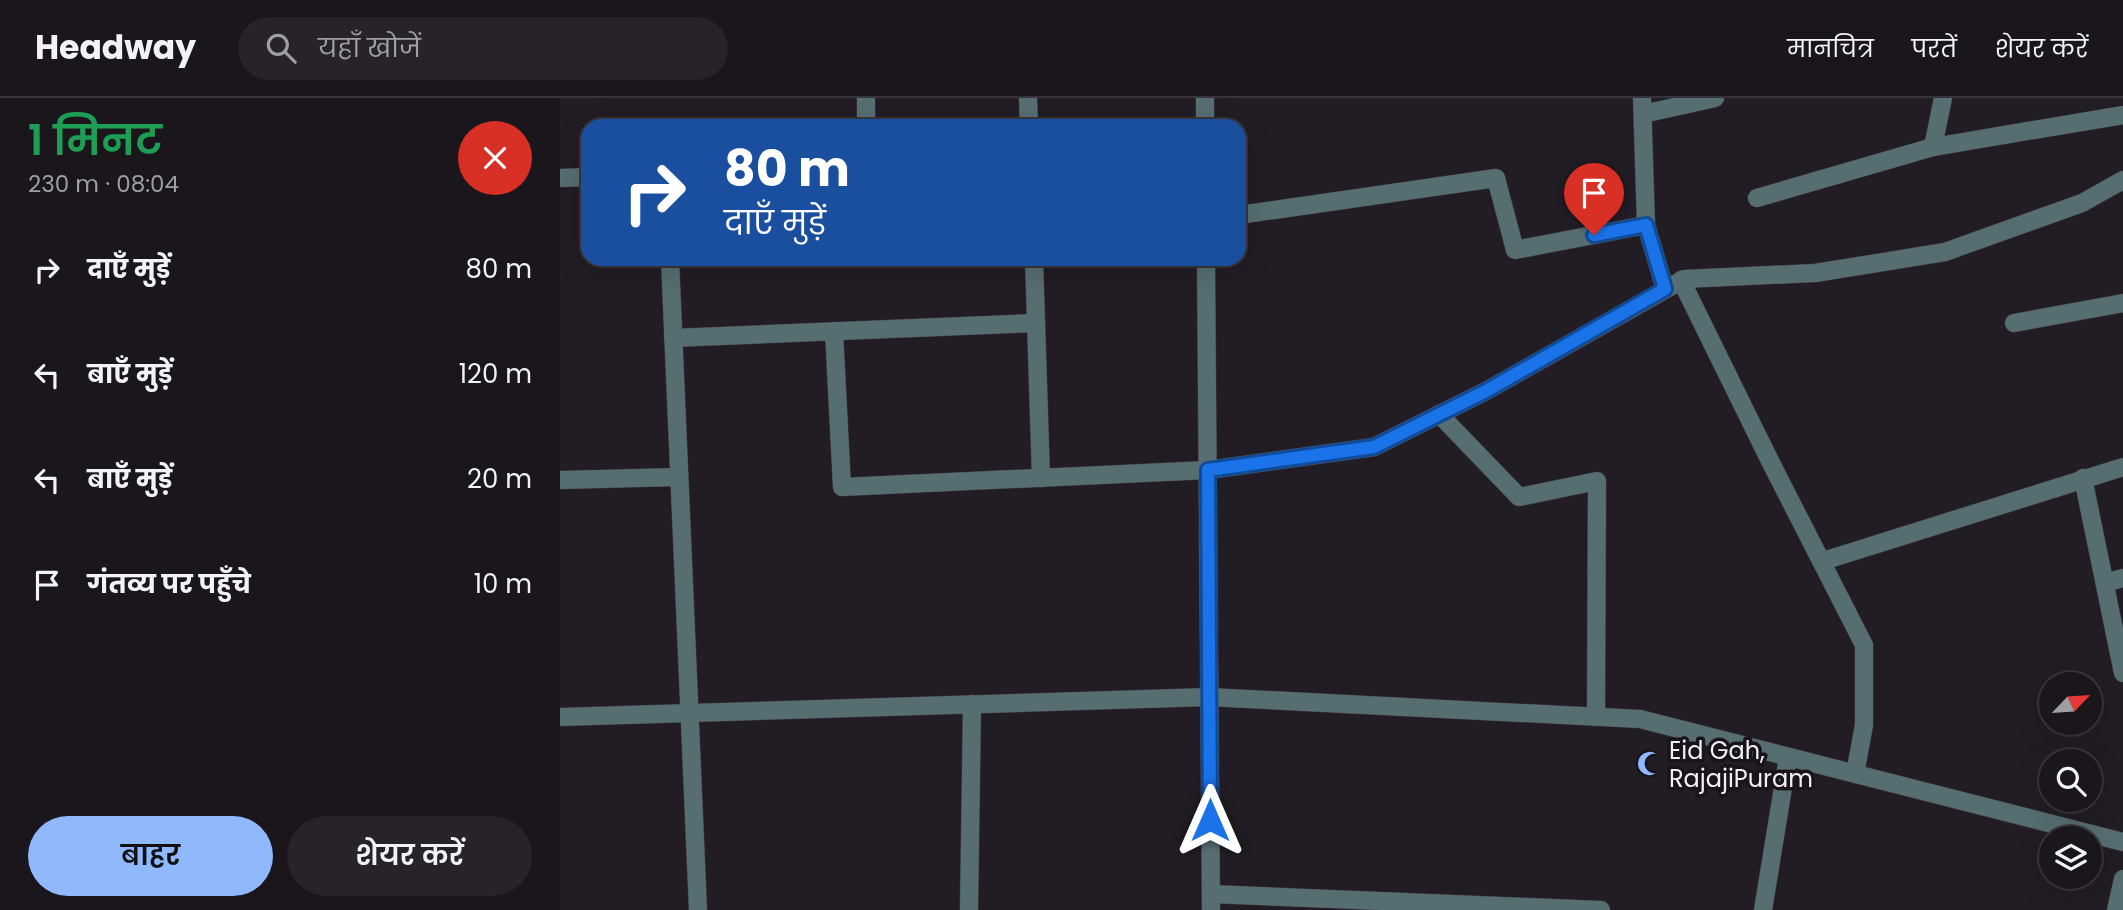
<!DOCTYPE html>
<html lang="hi">
<head>
<meta charset="utf-8">
<style>
	body { margin:0; font-family:Poppins,"Noto Sans Devanagari",sans-serif; background:#272328; color:#f1f3f6; height:100vh; display:flex; flex-direction:column; font-size:26px; white-space:nowrap }
	* { box-sizing:border-box; margin:0 }
	p { font-size:23px; color:#9f9fa3 }
	.icon { flex:none; width:38px; height:38px; fill:none; stroke:currentColor; stroke-width:2; stroke-linecap:round; stroke-linejoin:round }
	.map { position:relative; flex:1; overflow:hidden }
	.side { display:flex; flex-direction:column; background:#1a161b; width:560px }
	.side>* { flex:none }
	.hud { position:absolute; left:21px; top:21px; width:665px; height:147px; border-radius:21px; box-shadow:0 7px 28px #0002,0 0 0 2px #38353a; background:#1a4fa0; color:#fff; overflow:hidden }
	.needle { width:46px; rotate:65deg }
	.fabs { position:absolute; left:1479px; top:574px; display:grid; gap:14px }
	.fabs a { display:grid; place-items:center; width:63px; height:63px; border-radius:50%; background:#1a161b; box-shadow:0 7px 28px #0002,0 0 0 2px #38353a; font-size:35px }
	.pin { position:absolute; display:grid; place-items:center; width:60px; height:60px; color:#fff; margin:-72px -30px; border-radius:50% 50% 50% 0; rotate:-45deg; box-shadow:0 0 7px #0007 }
	.pin .icon { rotate:45deg }
	.me { position:absolute; width:77px; margin:-38px; rotate:0deg; stroke-linejoin:round; filter:drop-shadow(0 0 5px #0008) }
	.turn { display:flex; align-items:center; gap:24px; height:147px; padding:0 28px; font-size:32px }
	.turn .icon { width:91px; height:91px; stroke-width:2.5 }
	.turn b { display:block; font-size:49px; line-height:60px }
	.round { display:grid; place-items:center; flex:none; width:74px; height:74px; border-radius:37px; background:#272328 }
	.head { display:flex; align-items:center; justify-content:space-between; height:119px; padding:0 28px }
	h1 { font-size:42px; font-weight:600; line-height:52px; color:#1e9e55 }
	.action { display:flex; gap:14px; margin-top:auto; padding:14px 28px }
	.action a { flex:1; height:80px; border-radius:42px; background:#8fb8fd; color:#111; font-size:28px; font-weight:600; line-height:80px; text-align:center }
	.action a+a { background:#272328; color:#f1f3f6 }
	ul { padding:0; list-style:none }
	li { display:flex; align-items:center; gap:21px; height:105px; padding:0 28px }
	li div { flex:1 }
	li b { display:block; font-size:26px }
	li em { font-style:normal }
	header { display:flex; align-items:center; gap:42px; box-sizing:border-box; height:98px; padding:0 35px; background:#1a161b; border-bottom:2px solid #38353a }
	header strong { font-size:33px }
	nav { display:flex; gap:38px; margin-inline-start:auto; font-size:24px }
	.search { width:490px; height:63px; background:#272328; display:flex; align-items:center; gap:18px; box-sizing:border-box; padding:0 24px; border-radius:38px; color:#9f9fa3; font-size:26px }
	main { display:flex; flex:1; min-height:0 }
	.map>svg:first-child { display:block }
	.lines { fill:none; stroke-linecap:round; stroke-linejoin:round }
	.minor-casing { stroke:#3f3b41; stroke-width:19 }
	.minor { stroke:#566d72; stroke-width:18 }
	.route-casing { stroke:#114b97; stroke-width:18 }
	.route { stroke:#1a73e8; stroke-width:12 }
	.labels { text-anchor:middle; dominant-baseline:central; stroke-width:7; stroke-linejoin:round; paint-order:stroke }
	.poi-label { font-size:24px; fill:#f3f0f5; stroke:#19141b; text-anchor:start }
</style>
</head>
<body>
<header>
<strong>Headway</strong>
<div class="search"><svg class="icon" aria-label="search" viewBox="0 0 24 24"><circle cx="10" cy="10" r="6"/><path d="M15 15l6 6"/></svg>यहाँ खोजें</div>
<nav><a>मानचित्र</a><a>परतें</a><a>शेयर करें</a></nav>
</header>
<main>
<section class="side">
<div class="head"><div><h1>1 मिनट</h1><p>230 m · 08:04</p></div><a class="round" style="background:#d93025;color:#fff"><svg class="icon" aria-label="close" viewBox="0 0 24 24"><path d="M6 6l12 12M18 6L6 18"/></svg></a></div>
<ul>
<li><svg class="icon" aria-label="right" viewBox="0 0 24 24"><path d="M7 20v-9h11M14 6l5 5-5 5"/></svg><div><b>दाएँ मुड़ें</b></div><em>80 m</em></li>
<li><svg class="icon" aria-label="left" viewBox="0 0 24 24"><path d="M17 20v-9H6M10 6l-5 5 5 5"/></svg><div><b>बाएँ मुड़ें</b></div><em>120 m</em></li>
<li><svg class="icon" aria-label="left" viewBox="0 0 24 24"><path d="M17 20v-9H6M10 6l-5 5 5 5"/></svg><div><b>बाएँ मुड़ें</b></div><em>20 m</em></li>
<li><svg class="icon" aria-label="arrive" viewBox="0 0 24 24"><path d="M6 21V4h12l-3 4 3 4H6"/></svg><div><b>गंतव्य पर पहुँचे</b></div><em>10 m</em></li>
</ul>
<div class="action"><a>बाहर</a><a>शेयर करें</a></div>
</section>
<div class="map">
<svg width="1563" height="812" viewBox="0 0 1563 812">
	<rect width="100%" height="100%" fill="#221d24"/>
	<g class="lines">
		<defs>
			<g id="minor">
				<path d="M 468,0 L 469,28"/>
				<path d="M 645,0 L 645,28"/>
				<path d="M 1082,0 L 1086,127 L 1105,191"/>
				<path d="M 1083,16 L 1155,0"/>
				<path d="M 306,28 L 306,0"/>
				<path d="M 1373,49 L 1383,0"/>
				<path d="M 0,80 L 28,79"/>
				<path d="M 1197,100 L 1373,49 L 1563,17"/>
				<path d="M 679,117 L 936,80 L 955,152 L 1086,127"/>
				<path d="M 110,161 L 138,812"/>
				<path d="M 474,161 L 481,380"/>
				<path d="M 646,161 L 651,812"/>
				<path d="M 1121,182 L 1209,361 L 1304,547 L 1304,627 L 1295,676"/>
				<path d="M 1454,225 L 1563,205"/>
				<path d="M 274,233 L 282,389 L 648,372 L 814,349 L 926,293 L 1124,181 L 1255,175 L 1385,154 L 1522,105 L 1563,82"/>
				<path d="M 113,240 L 476,225"/>
				<path d="M 879,316 L 959,399 L 1037,383 L 1036,619"/>
				<path d="M 1523,380 L 1563,575"/>
				<path d="M 0,382 L 118,379"/>
				<path d="M 1263,463 L 1563,369"/>
				<path d="M 1545,485 L 1563,480"/>
				<path d="M 0,619 L 649,599 L 1080,621 L 1563,744"/>
				<path d="M 651,796 L 1041,812"/>
				<path d="M 409,812 L 412,606"/>
				<path d="M 1203,812 L 1228,659"/>
				<path d="M 1556,812 L 1563,781"/>
			</g>
		</defs>
		<use href="#minor" class="minor-casing"/>
		<use href="#minor" class="minor"/>
	</g>
	<g class="lines">
		<defs>
			<path id="route" d="M 650,722 L 648,372 L 814,349 L 926,293 L 1105,191 L 1086,127 L 1034,137"/>
		</defs>
		<use href="#route" class="route-casing"/>
		<use href="#route" class="route"/>
	</g>
	<defs>
		<symbol id="mosque-bare" viewBox="-9 -9 18 18"><path d="M3.5-4.9A6 6 0 1 0 3.5 4.9A5 5 0 1 1 3.5-4.9Z" fill="#8fb8fd" stroke="#19141b" stroke-width="2.5" paint-order="stroke"/></symbol>
	</defs>
	<g fill-rule="evenodd">
		<use href="#mosque-bare" x="1072" y="648" width="35" height="35"/>
	</g>
	<g class="labels">
		<g class="poi-label">
			<text x="1109" y="652">Eid Gah,<tspan x="1109" dy="28">RajajiPuram</tspan></text>
		</g>
	</g>
</svg>
<div class="fabs">
<a><svg class="needle" viewBox="-14 -14 28 28"><path d="M0-13l5 13h-10z" fill="#e53935"/><path d="M0 13l5-13h-10z" fill="#9f9fa3"/></svg></a>
<a><svg class="icon" aria-label="search" viewBox="0 0 24 24"><circle cx="10" cy="10" r="6"/><path d="M15 15l6 6"/></svg></a>
<a><svg class="icon" aria-label="layers" viewBox="0 0 24 24"><path d="M12 4l9 5-9 5-9-5zM3 14l9 5 9-5"/></svg></a>
</div>
<div class="pin" style="left:1034px;top:137px;background:#d93025"><svg class="icon" aria-label="arrive" viewBox="0 0 24 24"><path d="M6 21V4h12l-3 4 3 4H6"/></svg></div>
<svg class="me" style="left:650px;top:722px" viewBox="-20 -20 40 40"><path d="M0-17L14 15 0 8-14 15z" fill="#1a73e8" stroke="#fff" stroke-width="4"/></svg>
<div class="hud">
<div class="turn"><svg class="icon" aria-label="right" viewBox="0 0 24 24"><path d="M7 20v-9h11M14 6l5 5-5 5"/></svg><div><b>80 m</b>दाएँ मुड़ें</div></div>
</div>
</div>
</main>
</body>
</html>
